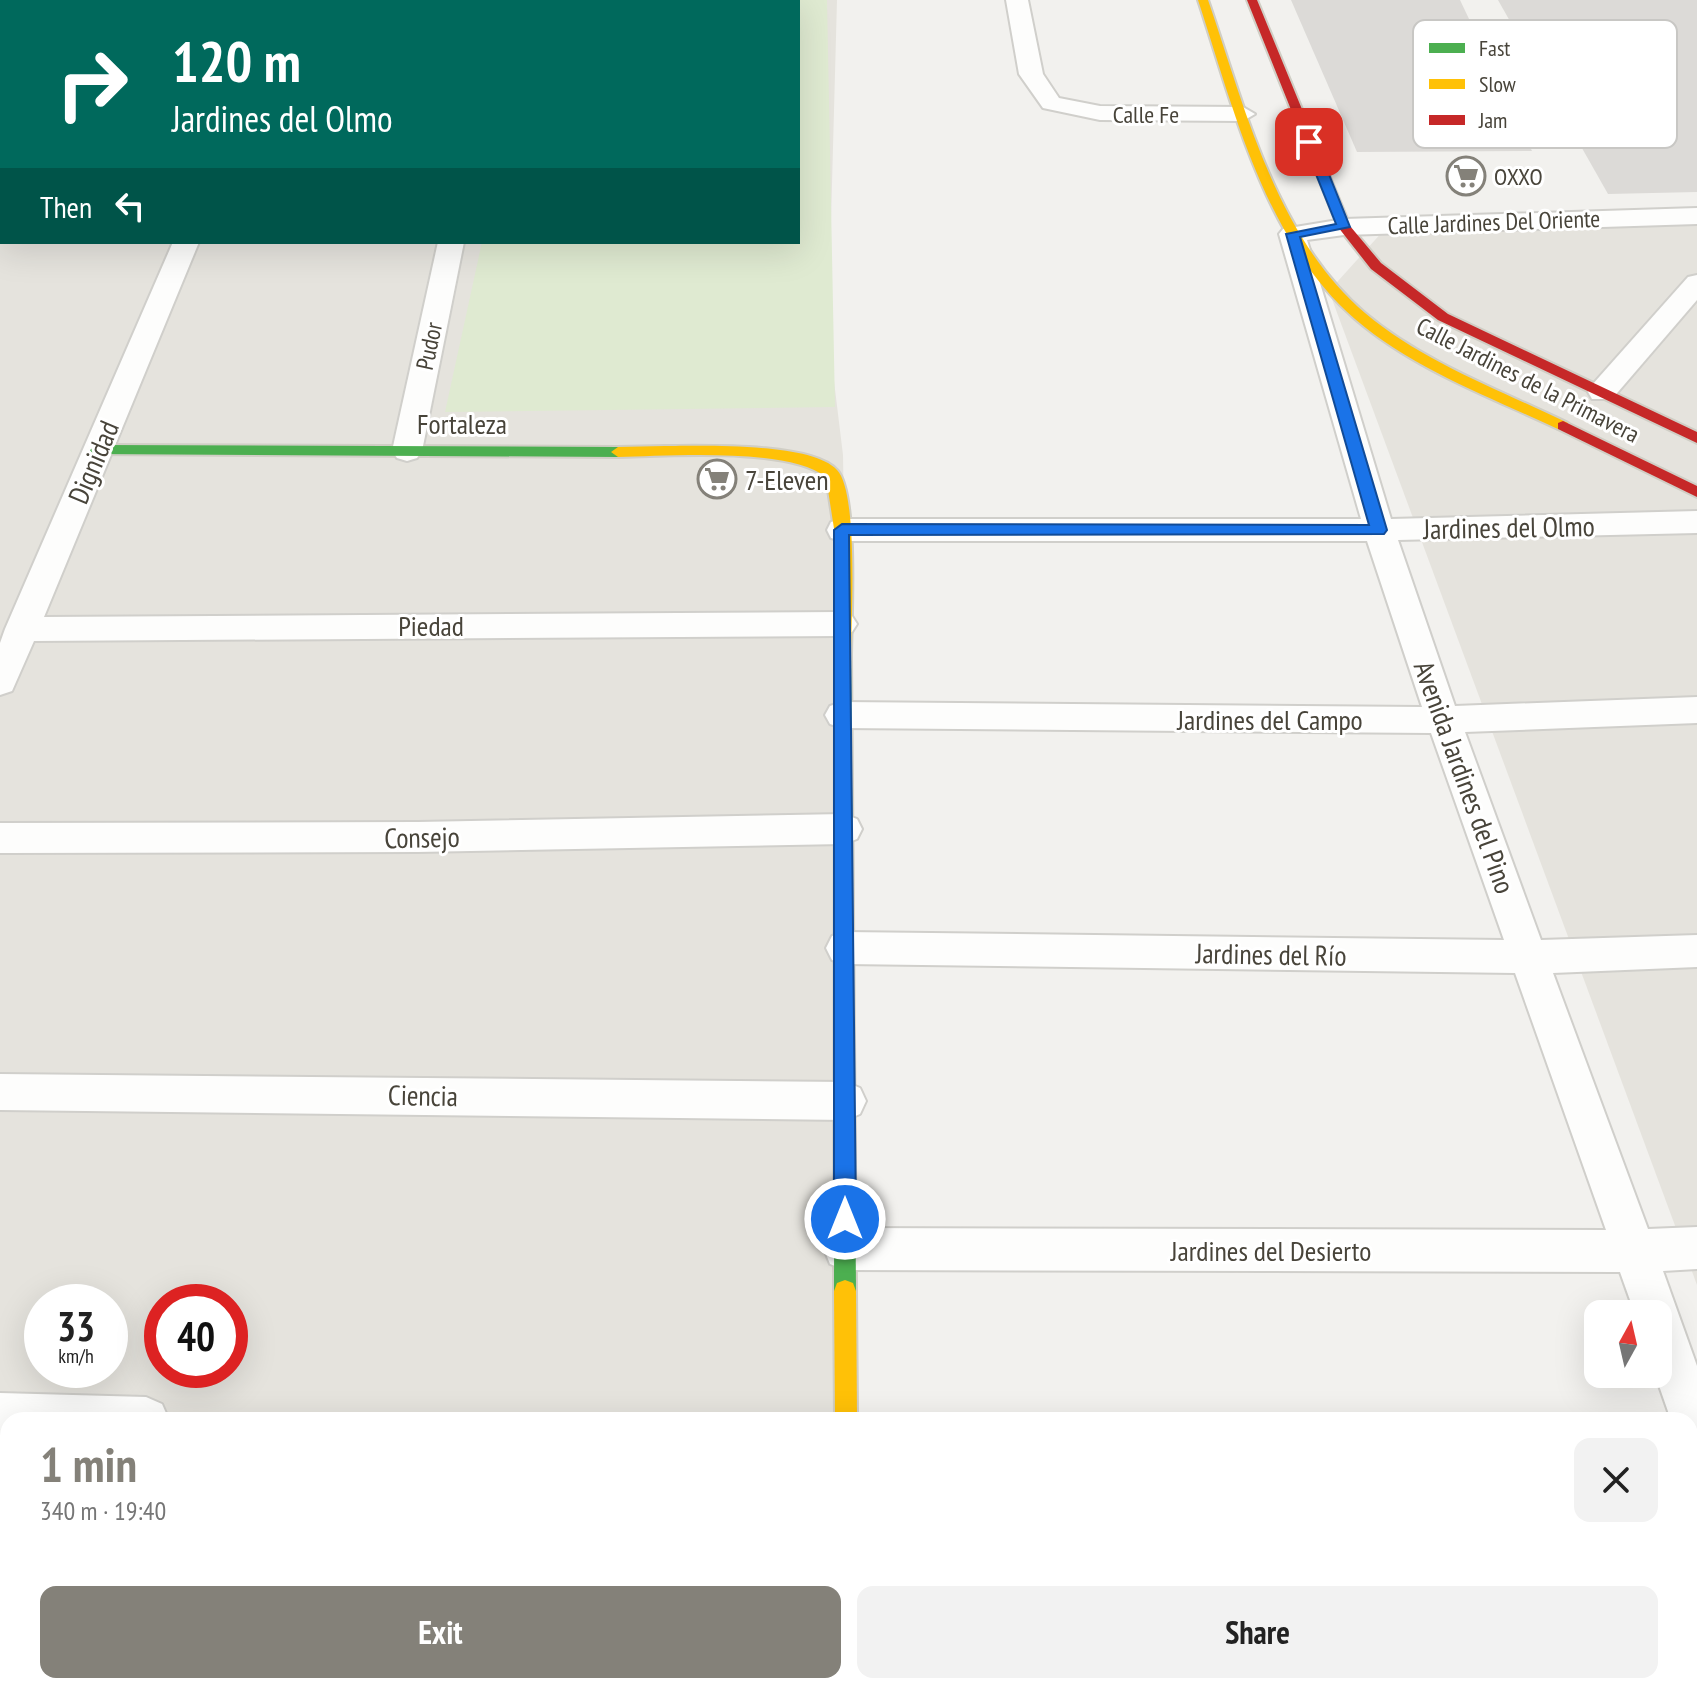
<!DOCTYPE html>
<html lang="en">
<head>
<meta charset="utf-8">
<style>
	body { margin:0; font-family:"PT Sans Narrow",sans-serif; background:#f2f2f2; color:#222; height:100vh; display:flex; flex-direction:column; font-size:30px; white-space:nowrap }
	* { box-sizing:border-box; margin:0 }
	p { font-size:26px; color:#767676 }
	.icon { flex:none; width:44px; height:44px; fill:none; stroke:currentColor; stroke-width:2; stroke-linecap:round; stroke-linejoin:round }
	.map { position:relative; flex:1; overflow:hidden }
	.drawer { position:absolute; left:0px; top:1412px; width:1698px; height:282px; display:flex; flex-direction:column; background:#fff; border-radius:24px 24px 0 0; box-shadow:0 8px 32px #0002 }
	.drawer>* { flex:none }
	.banner { position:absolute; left:0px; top:0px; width:800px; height:244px; box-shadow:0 8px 32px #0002; background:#00695c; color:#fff; overflow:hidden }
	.needle { width:52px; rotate:8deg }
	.tools { position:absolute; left:1584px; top:1300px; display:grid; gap:16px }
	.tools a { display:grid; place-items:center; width:88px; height:88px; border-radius:16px; background:#fff; box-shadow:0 8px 32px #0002; font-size:40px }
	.speed { position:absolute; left:24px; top:1284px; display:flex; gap:16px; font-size:40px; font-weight:700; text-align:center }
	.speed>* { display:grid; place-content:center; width:104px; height:104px; border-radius:50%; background:#fff; box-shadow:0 8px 32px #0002; line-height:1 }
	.speed small { font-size:20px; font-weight:400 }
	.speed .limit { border:12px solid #d22; background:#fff; color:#111 }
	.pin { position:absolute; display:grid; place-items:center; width:68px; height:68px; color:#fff; margin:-34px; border-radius:16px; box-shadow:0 4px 12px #0006 }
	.me { position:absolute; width:88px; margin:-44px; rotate:0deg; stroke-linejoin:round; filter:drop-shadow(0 0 6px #0008) }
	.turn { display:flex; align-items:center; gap:28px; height:168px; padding:0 40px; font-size:36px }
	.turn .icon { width:104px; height:104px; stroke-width:2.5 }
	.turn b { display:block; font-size:56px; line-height:68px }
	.then { display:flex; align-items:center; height:76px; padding:0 40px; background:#0003; gap:16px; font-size:30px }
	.round { display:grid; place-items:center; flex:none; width:84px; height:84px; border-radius:16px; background:#f2f2f2 }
	.summary { display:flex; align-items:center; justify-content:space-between; height:136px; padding:0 40px }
	h1 { font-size:48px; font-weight:700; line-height:60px; color:#848179 }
	.cta { display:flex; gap:16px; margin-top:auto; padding:16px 40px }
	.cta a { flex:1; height:92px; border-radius:16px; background:#848179; color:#fff; font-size:32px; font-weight:700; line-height:92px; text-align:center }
	.cta a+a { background:#f2f2f2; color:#222 }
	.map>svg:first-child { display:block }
	.residential { fill:#e5e3dd; fill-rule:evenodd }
	.green { fill:#dfead1 }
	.building { fill:#dcdad7 }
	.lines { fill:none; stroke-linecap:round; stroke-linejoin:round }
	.street-casing { stroke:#d0cfcb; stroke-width:4 }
	.fast-casing { stroke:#d0cec5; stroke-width:4 }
	.slow-casing { stroke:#d0cec5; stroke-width:4 }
	.jam-casing { stroke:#d0cec5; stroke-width:4 }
	.street { fill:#fdfdfc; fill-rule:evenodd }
	.fast { fill:#4caf50; fill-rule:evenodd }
	.slow { fill:#ffc107; fill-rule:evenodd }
	.jam { fill:#c62828; fill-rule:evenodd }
	.route { fill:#1a73e8; stroke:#114b97; stroke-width:2 }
	.labels { text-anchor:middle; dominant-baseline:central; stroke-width:6; stroke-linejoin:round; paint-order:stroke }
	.far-street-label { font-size:24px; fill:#48443a; stroke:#fff }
	.far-poi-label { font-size:24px; fill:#48443a; stroke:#fff; text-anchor:start }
	.street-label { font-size:28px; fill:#48443a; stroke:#fff }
	.poi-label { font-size:28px; fill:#48443a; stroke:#fff; text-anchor:start }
	.key { fill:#fff; stroke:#c8c7c4; stroke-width:2 }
	.key-label { font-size:22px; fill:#48443a }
</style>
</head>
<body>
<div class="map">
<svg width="1697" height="1693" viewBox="0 0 1697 1693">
	<rect width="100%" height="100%" fill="#f2f1ee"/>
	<g class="residential">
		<path d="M 0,0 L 837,0 L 828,332 L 843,455 L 859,1420 L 8,1420 L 8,1686 L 863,1686 L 863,1693 L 0,1693 ZM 2,2 L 798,2 L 798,242 L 2,242 ZM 42,1302 L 110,1302 L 110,1370 L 42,1370 ZM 162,1302 L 230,1302 L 230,1370 L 162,1370 Z"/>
		<path d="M 1697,222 L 1697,1285 L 1329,291 L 1384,230 Z"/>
	</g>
	<g class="green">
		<path d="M 216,0 L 827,0 L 835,407 L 445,412 L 482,242 L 798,242 L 798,2 Z"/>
		<path d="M 0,1441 L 8,1441 L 8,1686 L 818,1686 L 818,1693 L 0,1693 Z"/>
	</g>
	<g class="building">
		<path d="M 1291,0 L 1460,0 L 1532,151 L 1357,152 Z"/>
		<path d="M 1498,0 L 1697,0 L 1697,192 L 1608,194 Z"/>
	</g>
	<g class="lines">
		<defs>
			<g id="street">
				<path d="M 94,0 L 116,0 L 93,2 Z"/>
				<path d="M 1006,0 L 1028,0 L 1043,74 L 1059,98 L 1100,106 L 1243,107 L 1255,114 L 1243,121 L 1100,120 L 1043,108 L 1019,74 Z"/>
				<rect x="0" y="74" width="2" height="14"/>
				<path d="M 2,186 L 2,205 L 0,206 L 0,187 Z"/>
				<path d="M 1697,208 L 1697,224 L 1344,235 L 1307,240 L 1391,519 L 1697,511 L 1697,533 L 1398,540 L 1455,706 L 1697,697 L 1697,723 L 1465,732 L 1541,940 L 1697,935 L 1697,967 L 1553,973 L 1648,1229 L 1697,1227 L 1697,1269 L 1663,1271 L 1697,1366 L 1697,1453 L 1690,1450 L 1690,1420 L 1671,1420 L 1655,1374 L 1658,1374 L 1658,1314 L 1635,1314 L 1620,1272 L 845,1270 L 830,1264 L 824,1249 L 830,1234 L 845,1228 L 1606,1230 L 1515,973 L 845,964 L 832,960 L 826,948 L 832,936 L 845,932 L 1504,940 L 1431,733 L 842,728 L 830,724 L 825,715 L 830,706 L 842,702 L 1422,707 L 1367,541 L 842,541 L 831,538 L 827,530 L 831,522 L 842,519 L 1361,519 L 1279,234 L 1283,229 L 1344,219 Z"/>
				<path d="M 173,242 L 199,242 L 44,617 L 841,612 L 852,616 L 857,624 L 852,632 L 841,636 L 34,641 L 12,691 L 0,695 L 0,643 L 5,629 Z"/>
				<path d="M 438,242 L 464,242 L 422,451 L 417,458 L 407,461 L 397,458 L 392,451 Z"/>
				<path d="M 1697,275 L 1697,300 L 1612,399 L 1592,399 L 1588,392 L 1592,385 L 1688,277 Z"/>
				<path d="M 844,814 L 857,819 L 862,829 L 857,839 L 844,844 L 418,852 L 0,853 L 0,823 L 418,822 Z"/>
				<path d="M 0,1074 L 846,1082 L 860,1088 L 866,1101 L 860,1114 L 846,1120 L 0,1110 Z"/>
				<path d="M 0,1393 L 146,1397 L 162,1404 L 169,1420 L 8,1420 L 8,1439 L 0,1439 Z"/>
				<rect x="1690" y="1619" width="7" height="50"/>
				<rect x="822" y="1686" width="50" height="7"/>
				<path d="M 1371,1686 L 1421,1686 L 1423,1693 L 1373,1693 Z"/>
			</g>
			<g id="fast">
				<path d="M 97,445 L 618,447 L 625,452 L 618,457 L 92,454 L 90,450 Z"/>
				<path d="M 843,651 L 851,657 L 856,1291 L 853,1299 L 845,1302 L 837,1299 L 834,1291 L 835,657 Z"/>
			</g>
			<g id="slow">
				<path d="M 1198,0 L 1208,0 C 1245,107 1275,236 1365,313 C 1423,362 1500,390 1568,423 L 1568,429 L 1558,429 C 1490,397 1413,369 1355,319 C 1264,240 1234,109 1198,0 Z"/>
				<path d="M 665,446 C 702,446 812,442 837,470 C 859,493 851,622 851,657 L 849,661 L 843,663 L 835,657 L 835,535 L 826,477 C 788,447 668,456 618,457 L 611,452 L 618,447 Z"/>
				<path d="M 845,1280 L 853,1283 L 856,1291 L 857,1420 L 835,1420 L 834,1291 L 837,1283 Z"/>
			</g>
			<g id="jam">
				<path d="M 1247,0 L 1257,0 L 1350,226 L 1381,263 L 1448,314 L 1697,432 L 1697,443 L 1438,320 L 1371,269 L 1338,227 Z"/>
				<path d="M 1563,421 L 1697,486 L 1697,497 L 1558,429 L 1558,423 Z"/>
			</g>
		</defs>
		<use href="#street" class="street-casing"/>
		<use href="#fast" class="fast-casing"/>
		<use href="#slow" class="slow-casing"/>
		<use href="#jam" class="jam-casing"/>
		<use href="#street" class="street"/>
		<use href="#fast" class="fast"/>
		<use href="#slow" class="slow"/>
		<use href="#jam" class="jam"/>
	</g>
	<path class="route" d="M 1309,138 L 1316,142 L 1350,227 L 1300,237 L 1387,530 L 1384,534 L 849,535 L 856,1219 L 853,1226 L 845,1229 L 837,1226 L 834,1219 L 834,530 L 842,524 L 1369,525 L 1286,234 L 1336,224 L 1303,142 Z"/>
	<defs>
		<symbol id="supermarket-ring" viewBox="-11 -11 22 22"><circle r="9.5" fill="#fff" stroke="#848179" stroke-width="1.5"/><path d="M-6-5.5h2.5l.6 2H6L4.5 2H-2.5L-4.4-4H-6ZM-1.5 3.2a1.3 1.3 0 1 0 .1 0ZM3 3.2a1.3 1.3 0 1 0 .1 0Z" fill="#848179"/></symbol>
	</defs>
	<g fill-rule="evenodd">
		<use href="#supermarket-ring" x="1444" y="154" width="44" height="44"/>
		<use href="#supermarket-ring" x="695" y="457" width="44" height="44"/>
	</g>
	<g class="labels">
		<g class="far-street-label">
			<text x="1146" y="114">Calle Fe</text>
			<text transform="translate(1494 222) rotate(-2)">Calle Jardines Del Oriente</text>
			<text transform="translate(429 346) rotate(-78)">Pudor</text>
			<text transform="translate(1528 380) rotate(27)">Calle Jardines de la Primavera</text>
		</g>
		<g class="far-poi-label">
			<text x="1494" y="176">OXXO</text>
		</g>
		<g class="street-label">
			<text x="462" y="423">Fortaleza</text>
			<text transform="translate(93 462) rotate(-67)">Dignidad</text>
			<text transform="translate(1509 527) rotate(-1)">Jardines del Olmo</text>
			<text x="431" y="625">Piedad</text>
			<text x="1270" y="719">Jardines del Campo</text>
			<text transform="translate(1465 777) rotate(70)">Avenida Jardines del Pino</text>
			<text transform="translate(422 837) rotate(-1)">Consejo</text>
			<text transform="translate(1271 954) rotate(1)">Jardines del Río</text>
			<text transform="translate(423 1095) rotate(1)">Ciencia</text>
			<text x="1271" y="1250">Jardines del Desierto</text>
		</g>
		<g class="poi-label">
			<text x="745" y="479">7-Eleven</text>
		</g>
	</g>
	<rect x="1413" y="20" width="264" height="128" rx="12" class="key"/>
	<rect x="1429" y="43" width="36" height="10" fill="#4caf50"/>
	<rect x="1429" y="79" width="36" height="10" fill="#ffc107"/>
	<rect x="1429" y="115" width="36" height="10" fill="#c62828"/>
	<g class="key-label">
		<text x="1479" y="56">Fast</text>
		<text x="1479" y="92">Slow</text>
		<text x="1479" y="128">Jam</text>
	</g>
</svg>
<div class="tools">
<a><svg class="needle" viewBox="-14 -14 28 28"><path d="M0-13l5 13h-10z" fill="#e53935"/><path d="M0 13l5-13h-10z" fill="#767676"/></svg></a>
</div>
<div class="speed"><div>33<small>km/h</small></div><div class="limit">40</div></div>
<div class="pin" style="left:1309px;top:142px;background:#d93025"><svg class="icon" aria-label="arrive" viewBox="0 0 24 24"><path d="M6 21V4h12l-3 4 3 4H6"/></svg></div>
<svg class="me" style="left:845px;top:1219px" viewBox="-20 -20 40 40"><circle r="17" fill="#1a73e8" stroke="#fff" stroke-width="3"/><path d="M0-11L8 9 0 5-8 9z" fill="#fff"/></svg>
<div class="banner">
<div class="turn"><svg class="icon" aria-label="right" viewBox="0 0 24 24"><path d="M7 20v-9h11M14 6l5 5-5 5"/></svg><div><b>120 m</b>Jardines del Olmo</div></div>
<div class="then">Then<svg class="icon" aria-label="left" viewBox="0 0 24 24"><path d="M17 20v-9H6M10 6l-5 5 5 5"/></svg></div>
</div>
<section class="drawer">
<div class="summary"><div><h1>1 min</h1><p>340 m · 19:40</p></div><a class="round"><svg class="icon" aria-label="close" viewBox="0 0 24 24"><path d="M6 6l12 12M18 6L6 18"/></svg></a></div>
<div class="cta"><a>Exit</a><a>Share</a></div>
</section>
</div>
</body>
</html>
